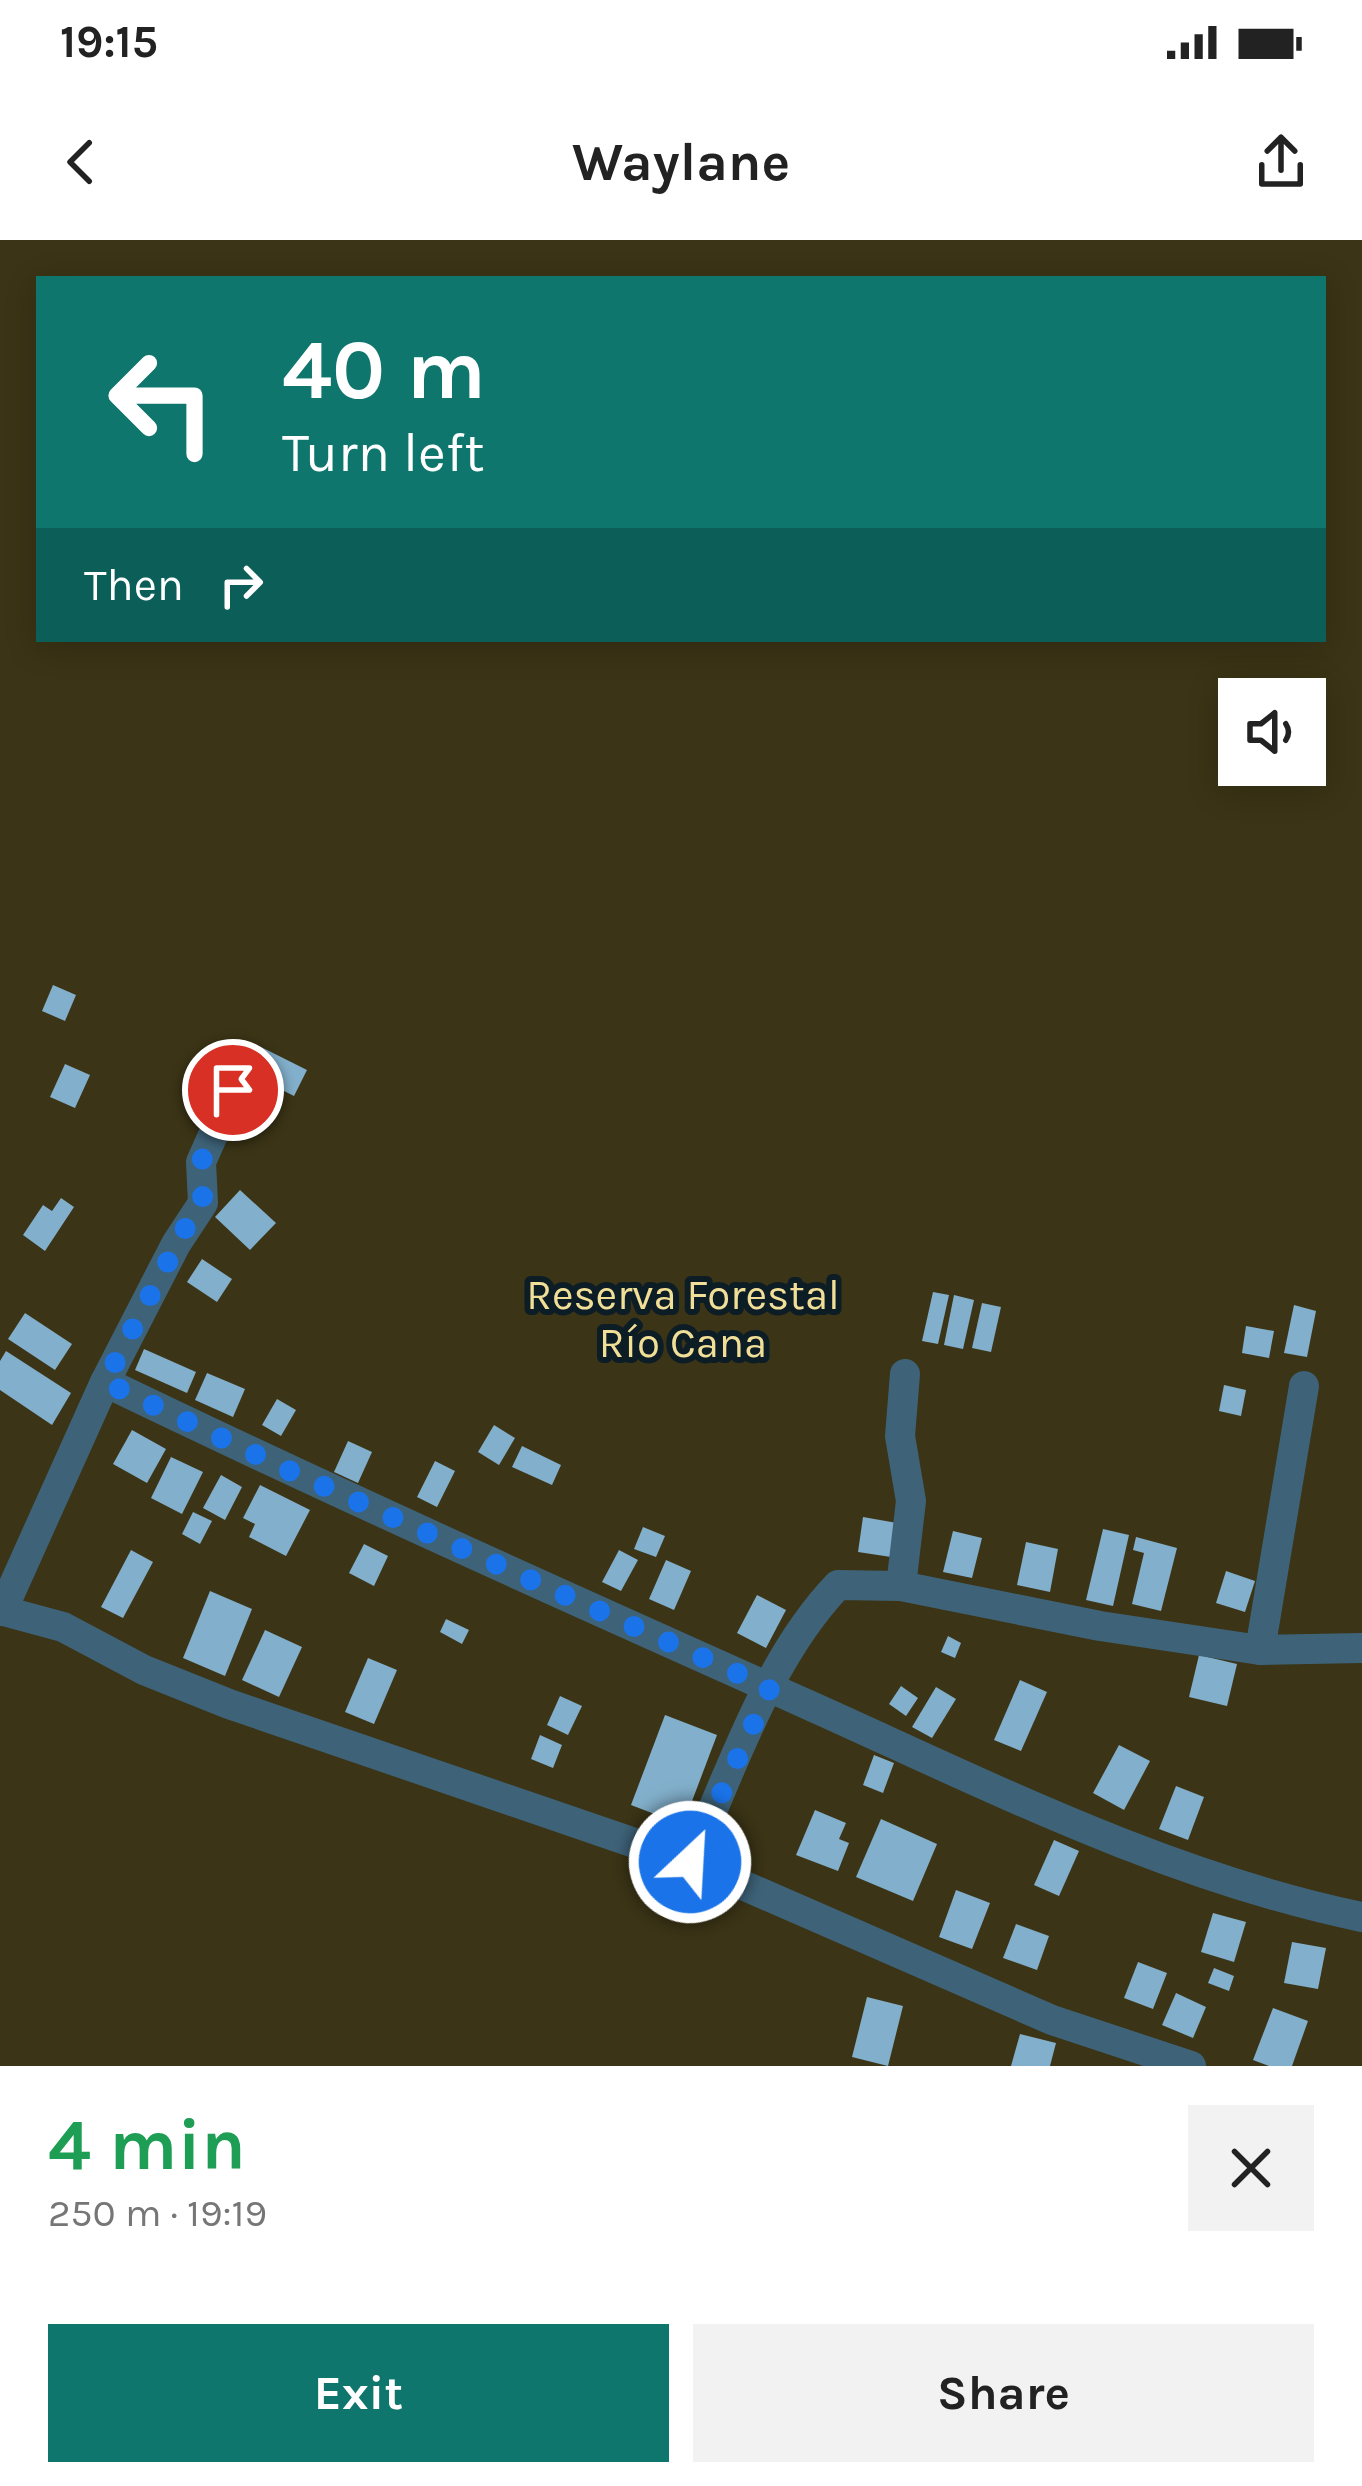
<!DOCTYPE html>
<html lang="en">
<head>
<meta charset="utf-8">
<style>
	body { margin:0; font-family:Karla,sans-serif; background:#f2f2f2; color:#222; height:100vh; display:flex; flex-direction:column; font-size:45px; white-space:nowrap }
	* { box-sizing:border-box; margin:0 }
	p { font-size:39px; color:#767676 }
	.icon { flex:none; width:66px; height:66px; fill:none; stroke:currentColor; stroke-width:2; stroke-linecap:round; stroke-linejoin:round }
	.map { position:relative; height:1826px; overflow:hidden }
	.side { display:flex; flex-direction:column; background:#fff; flex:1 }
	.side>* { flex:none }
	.top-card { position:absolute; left:36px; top:36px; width:1290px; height:366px; border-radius:0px; box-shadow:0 6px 30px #0003; background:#0f766e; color:#fff; overflow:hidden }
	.fabs { position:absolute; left:1218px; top:438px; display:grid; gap:24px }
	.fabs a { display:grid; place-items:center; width:108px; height:108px; border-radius:0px; background:#fff; box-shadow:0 6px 30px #0003; font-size:60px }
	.pin { position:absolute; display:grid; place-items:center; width:102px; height:102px; color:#fff; margin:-51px; border:6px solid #fff; border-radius:50%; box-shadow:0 3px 12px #0007 }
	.me { position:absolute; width:132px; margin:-66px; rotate:25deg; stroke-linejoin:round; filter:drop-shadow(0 0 9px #0008) }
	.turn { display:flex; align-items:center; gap:42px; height:252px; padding:0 48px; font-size:54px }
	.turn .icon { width:156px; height:156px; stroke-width:2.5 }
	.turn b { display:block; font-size:84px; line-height:102px }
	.then { display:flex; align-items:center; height:114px; padding:0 48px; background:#0003; gap:24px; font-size:45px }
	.round { display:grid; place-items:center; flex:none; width:126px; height:126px; border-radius:0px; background:#f2f2f2 }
	.summary { display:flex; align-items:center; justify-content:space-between; height:204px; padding:0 48px }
	h1 { font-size:72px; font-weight:700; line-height:90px; color:#1e9e55 }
	.cta { display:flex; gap:24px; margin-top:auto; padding:24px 48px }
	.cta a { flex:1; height:138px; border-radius:0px; background:#0f766e; color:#fff; font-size:48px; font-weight:700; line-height:138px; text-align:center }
	.cta a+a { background:#f2f2f2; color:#222 }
	.status { display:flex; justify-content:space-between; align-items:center; height:84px; padding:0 60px; background:#fff; direction:ltr }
	.status svg { height:33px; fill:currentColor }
	header { display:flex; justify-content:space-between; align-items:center; height:156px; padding:0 48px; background:#fff; font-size:54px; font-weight:700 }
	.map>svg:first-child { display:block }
	.green { fill:#3b3416; fill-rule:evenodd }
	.building { fill:#82afcb }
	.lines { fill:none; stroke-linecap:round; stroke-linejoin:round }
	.minor { stroke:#3e6379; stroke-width:30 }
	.route { stroke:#1a73e8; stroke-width:21; stroke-dasharray:0 37.8 }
	.labels { text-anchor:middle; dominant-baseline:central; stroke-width:12; stroke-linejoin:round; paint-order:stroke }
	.park-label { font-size:42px; fill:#f1df97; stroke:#0d1d26 }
</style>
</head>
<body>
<div class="status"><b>19:15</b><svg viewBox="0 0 49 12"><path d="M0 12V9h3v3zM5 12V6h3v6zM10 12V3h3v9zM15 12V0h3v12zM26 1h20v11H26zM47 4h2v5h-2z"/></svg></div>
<header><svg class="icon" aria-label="back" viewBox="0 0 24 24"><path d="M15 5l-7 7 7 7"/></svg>Waylane<svg class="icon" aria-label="share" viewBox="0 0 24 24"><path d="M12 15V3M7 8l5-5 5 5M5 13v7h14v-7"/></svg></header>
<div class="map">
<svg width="1362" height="1826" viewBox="0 0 1362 1826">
	<rect width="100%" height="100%" fill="#0d1d26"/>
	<path class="green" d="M 0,0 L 1362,0 L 1362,1826 L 0,1826 ZM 39,39 L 1323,39 L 1323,399 L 39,399 ZM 1239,459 L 1305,459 L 1305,525 L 1239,525 Z"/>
	<g class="building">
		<path d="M 53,745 L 76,755 L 65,781 L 42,771 Z"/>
		<path d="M 259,806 L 307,830 L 294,856 L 246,832 Z"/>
		<path d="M 65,824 L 90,835 L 75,868 L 50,857 Z"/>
		<path d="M 240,950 L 276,983 L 250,1010 L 215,977 Z"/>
		<path d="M 61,958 L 74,967 L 45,1011 L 23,995 L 43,965 L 52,971 Z"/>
		<path d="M 202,1019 L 232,1039 L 217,1062 L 187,1042 Z"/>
		<path d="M 933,1052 L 949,1055 L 938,1104 L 922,1101 Z"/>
		<path d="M 954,1055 L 974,1060 L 963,1109 L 944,1105 Z"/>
		<path d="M 982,1063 L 1001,1067 L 991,1112 L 972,1108 Z"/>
		<path d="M 1294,1065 L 1316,1071 L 1307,1117 L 1284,1113 Z"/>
		<path d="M 25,1073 L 72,1104 L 55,1130 L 8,1099 Z"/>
		<path d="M 1246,1086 L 1274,1091 L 1269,1118 L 1242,1113 Z"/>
		<path d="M 144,1109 L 196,1132 L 187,1153 L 135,1130 Z"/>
		<path d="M 6,1111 L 71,1153 L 52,1185 L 0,1150 L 0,1121 Z"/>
		<path d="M 207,1133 L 245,1149 L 233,1177 L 195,1160 Z"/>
		<path d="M 1224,1145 L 1246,1150 L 1241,1176 L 1219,1171 Z"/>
		<path d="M 277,1159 L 296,1170 L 281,1196 L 262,1185 Z"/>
		<path d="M 494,1185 L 515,1198 L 499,1225 L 478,1212 Z"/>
		<path d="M 132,1190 L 166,1209 L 147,1243 L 113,1224 Z"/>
		<path d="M 348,1201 L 372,1212 L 358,1243 L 334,1232 Z"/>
		<path d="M 522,1206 L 561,1225 L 552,1245 L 512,1227 Z"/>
		<path d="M 171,1217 L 203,1232 L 182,1274 L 151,1258 Z"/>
		<path d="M 435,1221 L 455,1231 L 437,1267 L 417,1257 Z"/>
		<path d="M 221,1235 L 242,1247 L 225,1280 L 203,1268 Z"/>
		<path d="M 260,1245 L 310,1270 L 286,1316 L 249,1297 L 255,1284 L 243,1278 Z"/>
		<path d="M 193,1272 L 212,1281 L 200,1304 L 182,1294 Z"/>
		<path d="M 863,1277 L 897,1283 L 891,1317 L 858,1312 Z"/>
		<path d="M 643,1287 L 665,1296 L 656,1317 L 634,1309 Z"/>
		<path d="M 1103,1289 L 1129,1295 L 1113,1366 L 1086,1360 Z"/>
		<path d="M 953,1291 L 982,1298 L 972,1338 L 943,1332 Z"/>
		<path d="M 1136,1297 L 1177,1308 L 1161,1371 L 1132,1364 L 1144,1313 L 1133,1310 Z"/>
		<path d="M 1026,1302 L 1058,1309 L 1050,1352 L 1017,1345 Z"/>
		<path d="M 364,1304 L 388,1316 L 374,1346 L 349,1333 Z"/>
		<path d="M 131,1310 L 153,1322 L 123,1378 L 101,1367 Z"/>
		<path d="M 619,1310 L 638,1320 L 621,1351 L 602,1342 Z"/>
		<path d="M 666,1320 L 691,1331 L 674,1370 L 649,1359 Z"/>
		<path d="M 1226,1331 L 1255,1341 L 1245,1372 L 1216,1363 Z"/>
		<path d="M 210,1351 L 252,1369 L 225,1436 L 183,1418 Z"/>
		<path d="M 757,1355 L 786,1370 L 766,1408 L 737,1393 Z"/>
		<path d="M 446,1379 L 469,1390 L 462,1404 L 440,1392 Z"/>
		<path d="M 265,1390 L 302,1407 L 279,1457 L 242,1440 Z"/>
		<path d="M 948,1396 L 961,1403 L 955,1418 L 941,1412 Z"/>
		<path d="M 1199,1415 L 1237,1424 L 1227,1466 L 1189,1457 Z"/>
		<path d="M 368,1418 L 397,1430 L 374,1484 L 345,1472 Z"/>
		<path d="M 1020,1440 L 1047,1452 L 1021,1511 L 994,1500 Z"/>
		<path d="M 901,1446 L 918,1458 L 906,1476 L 889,1464 Z"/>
		<path d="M 936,1447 L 956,1459 L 932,1498 L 912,1487 Z"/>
		<path d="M 560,1456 L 582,1466 L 568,1495 L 547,1485 Z"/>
		<path d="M 665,1475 L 717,1495 L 683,1585 L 631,1565 Z"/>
		<path d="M 540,1495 L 562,1505 L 553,1528 L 531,1519 Z"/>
		<path d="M 1119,1505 L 1150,1521 L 1124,1570 L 1093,1553 Z"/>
		<path d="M 874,1515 L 894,1523 L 883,1553 L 863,1545 Z"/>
		<path d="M 1176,1546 L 1204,1557 L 1188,1600 L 1159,1589 Z"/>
		<path d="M 815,1570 L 846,1583 L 839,1599 L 849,1603 L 838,1631 L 796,1615 Z"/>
		<path d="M 881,1579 L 937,1604 L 913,1661 L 856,1637 Z"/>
		<path d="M 1054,1600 L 1079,1611 L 1059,1656 L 1034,1645 Z"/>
		<path d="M 956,1650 L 990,1663 L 972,1709 L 939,1697 Z"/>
		<path d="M 1213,1673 L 1246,1682 L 1234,1722 L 1201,1712 Z"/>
		<path d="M 1016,1684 L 1049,1696 L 1037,1730 L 1003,1718 Z"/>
		<path d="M 1292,1702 L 1326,1708 L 1318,1749 L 1284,1743 Z"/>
		<path d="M 1138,1722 L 1167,1733 L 1153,1769 L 1124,1758 Z"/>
		<path d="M 1214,1728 L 1234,1736 L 1229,1751 L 1208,1743 Z"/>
		<path d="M 1176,1753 L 1206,1767 L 1193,1798 L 1162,1785 Z"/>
		<path d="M 867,1757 L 903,1766 L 888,1826 L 852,1817 Z"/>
		<path d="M 1273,1768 L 1308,1781 L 1292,1826 L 1269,1826 L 1253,1820 Z"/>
		<path d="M 1020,1794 L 1056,1803 L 1050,1826 L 1011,1826 Z"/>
	</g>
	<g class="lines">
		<g class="minor">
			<path d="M 105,1142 C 339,1255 576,1361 813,1467 C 991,1547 1169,1637 1362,1677"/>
			<path d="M 901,1346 L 911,1261 L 900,1196 L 905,1134"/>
			<path d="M 0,1370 L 63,1387 L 144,1430 L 229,1464 L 690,1622 L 1052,1780 L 1191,1826"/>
			<path d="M 2,1371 L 105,1142 L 176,1004 L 203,963 L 201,922 L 233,850"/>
			<path d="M 1260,1410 L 1304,1146"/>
			<path d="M 690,1622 C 732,1530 767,1419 838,1345 L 901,1346 L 1100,1386 L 1260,1410 L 1362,1408"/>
		</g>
	</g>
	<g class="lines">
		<path class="route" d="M 233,850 L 201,922 L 203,964 L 187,985 L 105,1142 L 288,1230 L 770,1448 L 690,1622"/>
	</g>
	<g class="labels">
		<g class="park-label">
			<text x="683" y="1055">Reserva Forestal<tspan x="683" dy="48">Río Cana</tspan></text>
		</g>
	</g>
</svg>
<div class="fabs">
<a><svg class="icon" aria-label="sound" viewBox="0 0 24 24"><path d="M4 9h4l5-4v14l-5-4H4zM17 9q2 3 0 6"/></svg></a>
</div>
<div class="pin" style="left:233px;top:850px;background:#d93025"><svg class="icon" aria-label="arrive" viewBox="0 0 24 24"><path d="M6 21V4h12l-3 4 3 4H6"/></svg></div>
<svg class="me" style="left:690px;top:1622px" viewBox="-20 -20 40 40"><circle r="17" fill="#1a73e8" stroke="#fff" stroke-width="3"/><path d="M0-11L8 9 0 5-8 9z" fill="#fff"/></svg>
<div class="top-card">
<div class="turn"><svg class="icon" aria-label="left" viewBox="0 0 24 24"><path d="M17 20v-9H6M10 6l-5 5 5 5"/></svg><div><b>40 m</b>Turn left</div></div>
<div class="then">Then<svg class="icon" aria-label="right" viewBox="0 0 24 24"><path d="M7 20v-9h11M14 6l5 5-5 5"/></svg></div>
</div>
</div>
<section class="side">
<div class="summary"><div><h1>4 min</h1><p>250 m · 19:19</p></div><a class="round"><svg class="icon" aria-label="close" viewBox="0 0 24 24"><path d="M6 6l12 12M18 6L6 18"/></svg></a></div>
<div class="cta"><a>Exit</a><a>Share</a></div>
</section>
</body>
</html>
